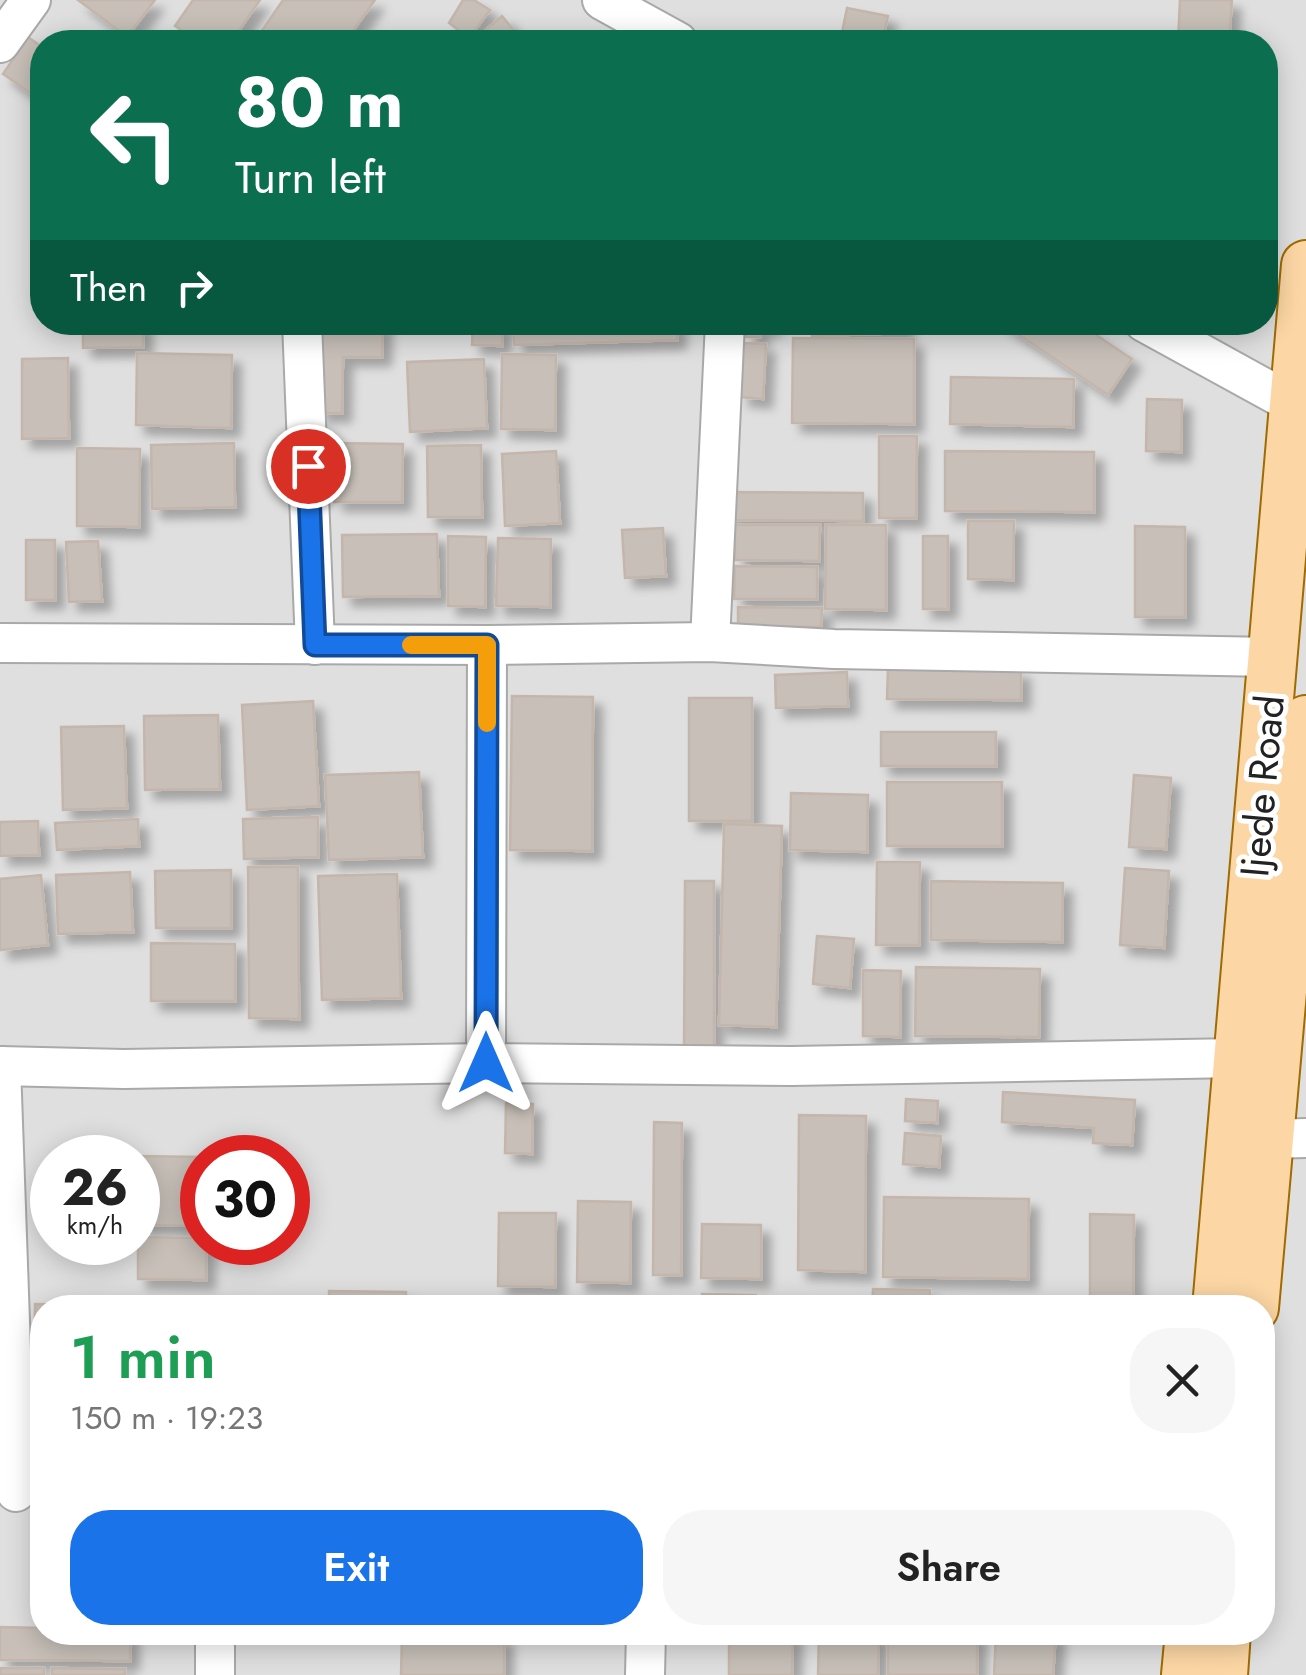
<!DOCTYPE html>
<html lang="en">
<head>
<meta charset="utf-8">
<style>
	body { margin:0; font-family:Jost,sans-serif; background:#f6f6f6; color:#222; height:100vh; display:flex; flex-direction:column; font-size:38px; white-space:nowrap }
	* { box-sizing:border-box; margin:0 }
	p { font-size:32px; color:#767676 }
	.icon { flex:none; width:55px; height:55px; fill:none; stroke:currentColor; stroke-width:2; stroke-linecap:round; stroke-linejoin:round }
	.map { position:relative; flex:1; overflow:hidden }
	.panel { position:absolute; left:30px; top:1295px; width:1245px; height:350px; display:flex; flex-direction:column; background:#fff; border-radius:40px; box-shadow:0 5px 25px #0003 }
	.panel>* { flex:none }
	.hud { position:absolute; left:30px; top:30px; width:1248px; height:305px; border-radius:40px; box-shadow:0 5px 25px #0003; background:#0b6e4f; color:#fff; overflow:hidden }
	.speed { position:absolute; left:30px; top:1135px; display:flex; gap:20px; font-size:50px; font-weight:700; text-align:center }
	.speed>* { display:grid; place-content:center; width:130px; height:130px; border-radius:50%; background:#fff; box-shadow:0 5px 25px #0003; line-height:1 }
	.speed small { font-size:25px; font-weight:400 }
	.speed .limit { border:15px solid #d22; background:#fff; color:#111 }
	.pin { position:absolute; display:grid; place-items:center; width:85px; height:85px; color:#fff; margin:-42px; border:5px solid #fff; border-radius:50%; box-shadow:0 2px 10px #0007 }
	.me { position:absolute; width:110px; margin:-55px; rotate:0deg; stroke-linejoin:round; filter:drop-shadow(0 0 8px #0008) }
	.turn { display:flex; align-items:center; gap:35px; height:210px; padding:0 40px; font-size:45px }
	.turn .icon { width:130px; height:130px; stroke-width:2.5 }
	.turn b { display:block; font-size:70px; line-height:85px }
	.then { display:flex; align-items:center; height:95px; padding:0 40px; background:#0003; gap:20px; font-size:38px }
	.round { display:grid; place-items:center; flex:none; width:105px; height:105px; border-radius:40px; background:#f6f6f6 }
	.head { display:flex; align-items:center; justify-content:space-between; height:170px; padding:0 40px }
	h1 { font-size:60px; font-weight:600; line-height:75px; color:#1e9e55 }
	.button { display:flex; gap:20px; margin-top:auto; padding:20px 40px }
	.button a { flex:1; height:115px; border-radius:40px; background:#1a73e8; color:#fff; font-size:40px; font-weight:600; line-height:115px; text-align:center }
	.button a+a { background:#f6f6f6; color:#222 }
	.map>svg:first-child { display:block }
	.residential { fill:#e0dfdf; fill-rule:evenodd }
	.building { fill:#c7bfb8; stroke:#c4b6ab; stroke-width:2.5; filter:url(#shadow) }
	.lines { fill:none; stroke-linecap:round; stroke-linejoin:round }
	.minor-casing { stroke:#a9a9a9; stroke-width:42 }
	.major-casing { stroke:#a06b00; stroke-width:52 }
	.minor { stroke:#fff; stroke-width:38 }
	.major { stroke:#fcd6a4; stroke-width:48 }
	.route-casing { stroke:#114b97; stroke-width:25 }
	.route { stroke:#1a73e8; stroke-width:18 }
	.slow { stroke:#f59e0b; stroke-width:18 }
	.labels { text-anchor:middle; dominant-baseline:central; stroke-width:10; stroke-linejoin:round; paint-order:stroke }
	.street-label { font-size:40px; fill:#222; stroke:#fff }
</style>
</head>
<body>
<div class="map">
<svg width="1306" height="1675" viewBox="0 0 1306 1675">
	<defs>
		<filter id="shadow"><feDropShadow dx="9" dy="9" stdDeviation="5" flood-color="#0004"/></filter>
	</defs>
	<rect width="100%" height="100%" fill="#f2efe9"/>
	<path class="residential" d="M 0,0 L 1306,0 L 1306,1675 L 0,1675 ZM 42,42 L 1265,42 L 1265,322 L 42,322 ZM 52,1158 L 138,1158 L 138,1242 L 52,1242 ZM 202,1158 L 288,1158 L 288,1242 L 202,1242 ZM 42,1308 L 1262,1308 L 1262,1632 L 42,1632 Z"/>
	<g class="building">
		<path d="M 78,0 L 155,0 L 127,37 Z"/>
		<path d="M 193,0 L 260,0 L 231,42 L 199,42 L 175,26 Z"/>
		<path d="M 283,0 L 375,0 L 345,42 L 254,42 Z"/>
		<path d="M 463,0 L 474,0 L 490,10 L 469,38 L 449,23 Z"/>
		<path d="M 1180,0 L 1232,0 L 1229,42 L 1178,42 Z"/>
		<path d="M 847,8 L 888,16 L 882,42 L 840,42 Z"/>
		<path d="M 502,16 L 516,33 L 506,42 L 483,42 L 478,37 Z"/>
		<path d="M 28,37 L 42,47 L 42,101 L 3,74 Z"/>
		<path d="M 83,322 L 143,322 L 143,347 L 83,348 Z"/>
		<path d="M 319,322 L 383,322 L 382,357 L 343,357 L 342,413 L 317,413 Z"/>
		<path d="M 473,322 L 503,322 L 502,346 L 472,345 Z"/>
		<path d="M 513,322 L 677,322 L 677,340 L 514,345 Z"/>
		<path d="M 772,322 L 772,327 L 760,327 L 760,337 L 746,337 L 747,323 L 738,323 Z"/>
		<path d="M 812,322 L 905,322 L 905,333 L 812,336 Z"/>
		<path d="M 1000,322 L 1077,322 L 1132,359 L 1108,395 Z"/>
		<path d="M 793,338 L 914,339 L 914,424 L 792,423 Z"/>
		<path d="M 743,343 L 766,344 L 763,399 L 740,397 Z"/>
		<path d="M 137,353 L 232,355 L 231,428 L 136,425 Z"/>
		<path d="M 502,354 L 556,355 L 555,430 L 501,429 Z"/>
		<path d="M 68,358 L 69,438 L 22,439 L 22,359 Z"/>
		<path d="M 484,359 L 487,428 L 410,432 L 407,362 Z"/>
		<path d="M 951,377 L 1074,379 L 1073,427 L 950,424 Z"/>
		<path d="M 1147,399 L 1182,400 L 1181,452 L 1146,451 Z"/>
		<path d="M 879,436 L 917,436 L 916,518 L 879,518 Z"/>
		<path d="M 234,443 L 235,507 L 152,509 L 151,445 Z"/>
		<path d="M 334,443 L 403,444 L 402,502 L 334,502 Z"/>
		<path d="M 481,445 L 482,517 L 428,517 L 427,446 Z"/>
		<path d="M 77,448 L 140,449 L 139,527 L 77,526 Z"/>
		<path d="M 556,451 L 560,523 L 505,526 L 502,454 Z"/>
		<path d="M 945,451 L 1094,452 L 1094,512 L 945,511 Z"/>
		<path d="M 725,492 L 863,493 L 863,521 L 725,520 Z"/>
		<path d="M 968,521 L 1014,521 L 1013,580 L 968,579 Z"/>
		<path d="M 735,525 L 820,525 L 819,561 L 735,560 Z"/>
		<path d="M 826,525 L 886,525 L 886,610 L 825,609 Z"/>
		<path d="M 1135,526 L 1185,527 L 1185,617 L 1135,617 Z"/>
		<path d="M 663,528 L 666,576 L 625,578 L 622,530 Z"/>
		<path d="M 437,534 L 439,596 L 343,597 L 342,535 Z"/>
		<path d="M 448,536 L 486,537 L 485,607 L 448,606 Z"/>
		<rect x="923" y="536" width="25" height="73"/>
		<path d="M 498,538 L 551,539 L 550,607 L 496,606 Z"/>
		<rect x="26" y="540" width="29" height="60"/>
		<path d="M 98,541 L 102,601 L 69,602 L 66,542 Z"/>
		<path d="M 735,566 L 817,567 L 817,599 L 734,599 Z"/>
		<path d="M 738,607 L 822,608 L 821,627 L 738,626 Z"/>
		<path d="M 888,667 L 1021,670 L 1021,700 L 887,699 Z"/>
		<path d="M 847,672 L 848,706 L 776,708 L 775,675 Z"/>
		<path d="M 512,696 L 593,697 L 592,851 L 510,850 Z"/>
		<rect x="689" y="698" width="63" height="123"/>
		<path d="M 313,701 L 319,806 L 247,810 L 242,705 Z"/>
		<path d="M 218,715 L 220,789 L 145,790 L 144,716 Z"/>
		<path d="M 124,726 L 127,808 L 63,810 L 61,727 Z"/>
		<rect x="881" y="732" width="115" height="34"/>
		<path d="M 419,772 L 423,857 L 329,860 L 325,775 Z"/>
		<path d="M 1134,775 L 1171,778 L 1166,849 L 1129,847 Z"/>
		<rect x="887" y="782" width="115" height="64"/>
		<path d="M 791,793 L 868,795 L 867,852 L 790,850 Z"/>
		<path d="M 318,817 L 318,857 L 244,859 L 243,819 Z"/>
		<path d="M 138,819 L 139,846 L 57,850 L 55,823 Z"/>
		<path d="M 38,821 L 39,855 L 0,856 L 0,822 Z"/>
		<path d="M 724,824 L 782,826 L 776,1027 L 719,1025 Z"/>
		<path d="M 877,862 L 920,862 L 919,945 L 876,945 Z"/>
		<path d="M 248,867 L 298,867 L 299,1019 L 249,1018 Z"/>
		<path d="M 1125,868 L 1169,871 L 1164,948 L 1120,945 Z"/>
		<path d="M 231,870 L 231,928 L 156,928 L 155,871 Z"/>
		<path d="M 130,872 L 133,932 L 58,934 L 56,875 Z"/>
		<path d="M 397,874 L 401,998 L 322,1000 L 318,876 Z"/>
		<path d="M 41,875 L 48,945 L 0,950 L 0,879 Z"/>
		<path d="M 685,881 L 714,881 L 714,1049 L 684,1049 Z"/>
		<path d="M 931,881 L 1063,883 L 1062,942 L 931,940 Z"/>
		<path d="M 817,936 L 854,939 L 850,988 L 813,984 Z"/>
		<path d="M 151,943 L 235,944 L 235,1001 L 151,1001 Z"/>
		<path d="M 916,967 L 1040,969 L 1039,1037 L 915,1036 Z"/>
		<path d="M 863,970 L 901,971 L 900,1037 L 863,1036 Z"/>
		<path d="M 1003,1092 L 1135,1100 L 1132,1145 L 1093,1143 L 1094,1128 L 1002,1122 Z"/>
		<path d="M 906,1099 L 938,1101 L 937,1123 L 905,1121 Z"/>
		<path d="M 506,1103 L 533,1104 L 532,1154 L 505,1153 Z"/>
		<path d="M 799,1115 L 866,1116 L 865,1272 L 798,1270 Z"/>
		<path d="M 654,1122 L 682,1123 L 681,1275 L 653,1275 Z"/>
		<path d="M 905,1133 L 941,1136 L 939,1167 L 903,1164 Z"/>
		<path d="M 134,1156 L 202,1157 L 202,1226 L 138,1225 L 138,1158 Z"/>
		<path d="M 884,1197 L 1029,1199 L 1028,1279 L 883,1277 Z"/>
		<path d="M 578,1201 L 631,1202 L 630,1283 L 577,1282 Z"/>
		<path d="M 499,1213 L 556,1213 L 555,1287 L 498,1286 Z"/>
		<path d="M 1090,1214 L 1134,1215 L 1133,1308 L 1090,1308 Z"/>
		<path d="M 702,1224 L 761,1225 L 761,1279 L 701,1278 Z"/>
		<path d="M 138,1237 L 202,1238 L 202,1242 L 206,1242 L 206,1280 L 138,1279 Z"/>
		<path d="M 873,1289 L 930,1290 L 929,1308 L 872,1308 Z"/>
		<path d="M 329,1291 L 406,1292 L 406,1308 L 329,1308 Z"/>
		<path d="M 702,1294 L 756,1295 L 756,1308 L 701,1308 Z"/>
		<path d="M 804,1298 L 871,1299 L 871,1308 L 803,1308 Z"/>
		<path d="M 35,1304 L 104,1305 L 104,1308 L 42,1308 L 42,1446 L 34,1446 Z"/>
		<path d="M 513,1304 L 589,1306 L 589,1308 L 513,1308 Z"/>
		<path d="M 0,1627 L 42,1628 L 42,1632 L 130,1632 L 130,1661 L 0,1660 Z"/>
		<path d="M 729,1632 L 793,1632 L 792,1675 L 729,1675 Z"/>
		<path d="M 819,1632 L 879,1632 L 878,1675 L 818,1675 Z"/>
		<rect x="888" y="1632" width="89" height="43"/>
		<path d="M 996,1632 L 1056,1632 L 1053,1675 L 994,1675 Z"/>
		<path d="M 402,1634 L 504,1636 L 504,1675 L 401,1675 Z"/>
		<rect x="0" y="1668" width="44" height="7"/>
		<path d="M 52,1668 L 125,1669 L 125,1675 L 52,1675 Z"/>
	</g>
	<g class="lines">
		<defs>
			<g id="minor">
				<path d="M 602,0 L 678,42"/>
				<path d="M 0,43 L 31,0"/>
				<path d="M 302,322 L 315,645"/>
				<path d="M 1144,322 L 1295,405"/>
				<path d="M 710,642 L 725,322"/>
				<path d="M 0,643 L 487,645 L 710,642 L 834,649 L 1272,657"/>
				<path d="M 486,1063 L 487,645"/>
				<path d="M 0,1066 L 124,1069 L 486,1063 L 791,1066 L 1238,1058"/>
				<path d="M 1,1066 L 16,1492"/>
				<path d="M 1269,1139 L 1306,1138"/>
				<path d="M 215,1675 L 215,1632"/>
				<path d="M 645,1675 L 646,1632"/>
			</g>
			<g id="major">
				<path d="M 1217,1308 L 1306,265"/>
				<path d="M 1254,1308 L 1306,720"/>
				<path d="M 1186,1675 L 1190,1632"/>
				<path d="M 1223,1675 L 1226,1632"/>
			</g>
		</defs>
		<use href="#minor" class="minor-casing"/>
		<use href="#major" class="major-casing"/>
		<use href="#minor" class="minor"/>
		<use href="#major" class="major"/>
	</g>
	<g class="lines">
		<defs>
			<path id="route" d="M 308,466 L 315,645 L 487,645 L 486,1063"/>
		</defs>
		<use href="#route" class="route-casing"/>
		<use href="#route" class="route"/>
		<path class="slow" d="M 411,645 L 487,645 L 487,723"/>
	</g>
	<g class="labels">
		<g class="street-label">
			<text transform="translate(1262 786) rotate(-85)">Ijede Road</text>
		</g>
	</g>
</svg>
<div class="speed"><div>26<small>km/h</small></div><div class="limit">30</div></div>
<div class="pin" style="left:308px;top:466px;background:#d93025"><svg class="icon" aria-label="arrive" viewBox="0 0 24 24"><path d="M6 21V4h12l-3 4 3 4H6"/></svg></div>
<svg class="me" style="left:486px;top:1063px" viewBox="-20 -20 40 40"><path d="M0-17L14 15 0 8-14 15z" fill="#1a73e8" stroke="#fff" stroke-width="4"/></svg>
<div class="hud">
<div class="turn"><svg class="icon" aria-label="left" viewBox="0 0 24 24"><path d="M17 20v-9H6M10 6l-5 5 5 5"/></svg><div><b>80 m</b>Turn left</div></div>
<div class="then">Then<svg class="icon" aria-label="right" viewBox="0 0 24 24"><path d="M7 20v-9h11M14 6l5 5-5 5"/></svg></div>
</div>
<section class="panel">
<div class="head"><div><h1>1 min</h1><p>150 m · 19:23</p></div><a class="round"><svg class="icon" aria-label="close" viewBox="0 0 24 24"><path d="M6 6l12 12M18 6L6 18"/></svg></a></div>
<div class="button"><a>Exit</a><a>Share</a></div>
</section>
</div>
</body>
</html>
